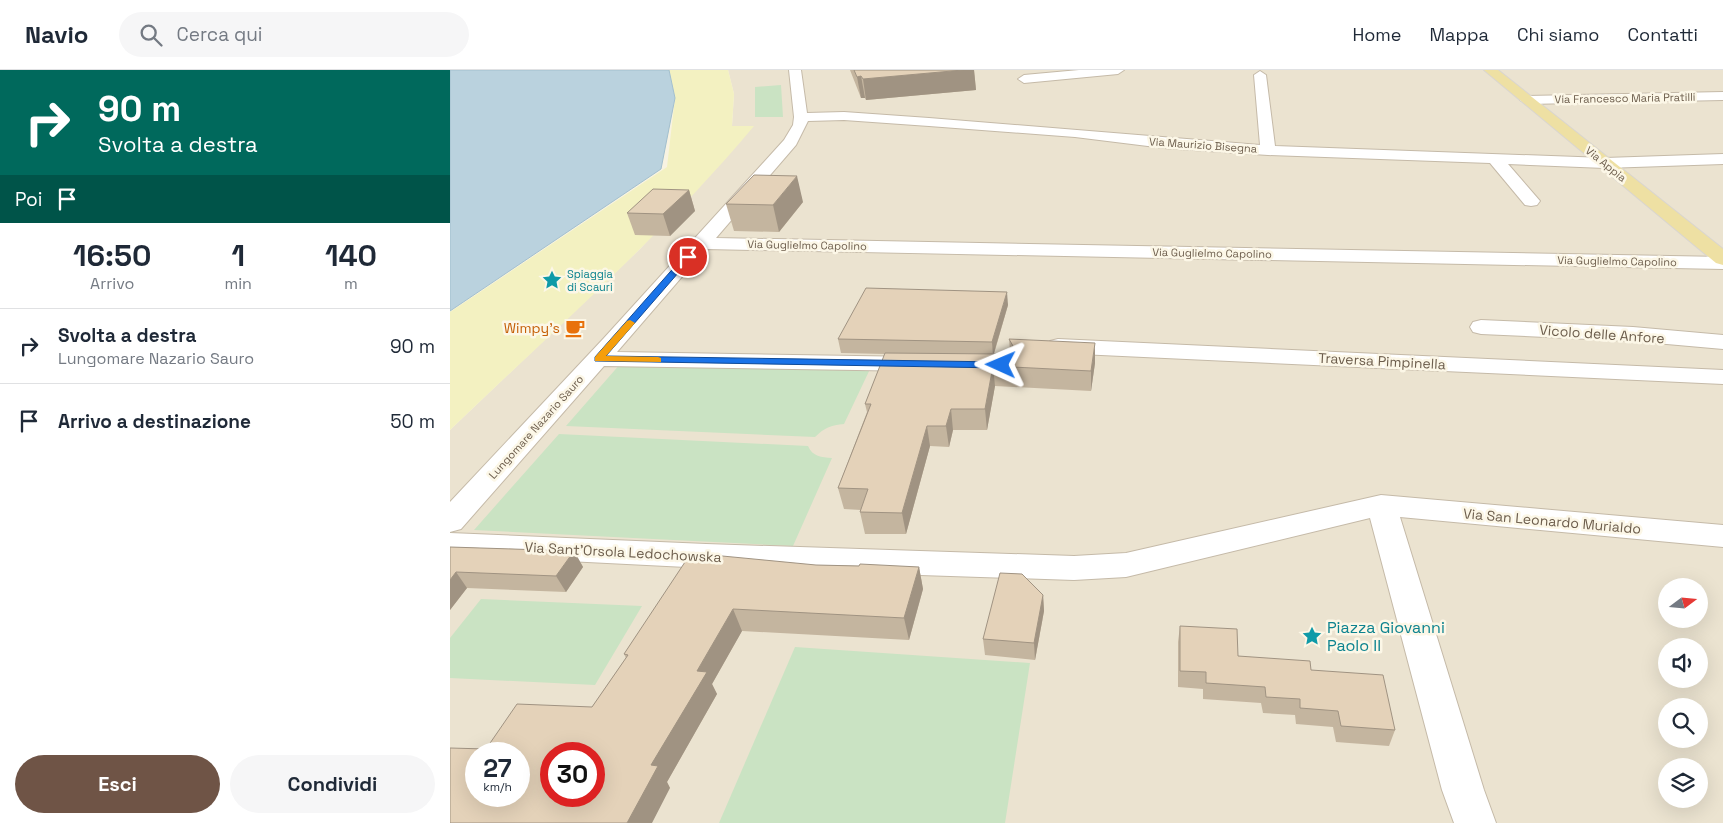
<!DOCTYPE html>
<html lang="it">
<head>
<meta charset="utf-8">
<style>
	body { margin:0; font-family:"Space Grotesk",sans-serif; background:#f6f6f7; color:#1f2937; height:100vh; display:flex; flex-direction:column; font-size:19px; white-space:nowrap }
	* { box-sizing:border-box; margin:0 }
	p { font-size:16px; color:#747a83 }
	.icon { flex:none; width:28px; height:28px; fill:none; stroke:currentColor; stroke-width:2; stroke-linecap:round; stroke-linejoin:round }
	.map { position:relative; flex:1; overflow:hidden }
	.panel { display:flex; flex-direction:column; background:#fff; width:450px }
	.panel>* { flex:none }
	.banner { background:#00695c; color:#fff; overflow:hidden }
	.needle { width:32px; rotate:74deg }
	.buttons { position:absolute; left:1208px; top:508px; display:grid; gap:10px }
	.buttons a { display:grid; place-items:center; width:50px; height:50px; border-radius:50%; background:#fff; box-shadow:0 5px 20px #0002; font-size:25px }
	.speed { position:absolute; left:15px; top:672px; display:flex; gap:10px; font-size:25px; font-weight:700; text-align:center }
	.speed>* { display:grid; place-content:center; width:65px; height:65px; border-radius:50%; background:#fff; box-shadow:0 5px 20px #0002; line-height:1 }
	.speed small { font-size:12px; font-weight:400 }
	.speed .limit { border:8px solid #d22; background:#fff; color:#111 }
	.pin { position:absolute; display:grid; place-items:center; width:42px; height:42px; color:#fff; margin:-21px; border:2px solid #fff; border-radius:50%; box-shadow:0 1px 5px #0007 }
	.me { position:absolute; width:55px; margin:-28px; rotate:271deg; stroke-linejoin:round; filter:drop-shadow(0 0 4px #0008) }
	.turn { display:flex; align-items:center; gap:18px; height:105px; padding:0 15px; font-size:22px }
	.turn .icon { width:65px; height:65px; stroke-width:2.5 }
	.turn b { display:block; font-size:35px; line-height:42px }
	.then { display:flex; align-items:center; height:48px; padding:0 15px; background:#0003; gap:10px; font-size:19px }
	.eta { display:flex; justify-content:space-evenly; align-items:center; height:85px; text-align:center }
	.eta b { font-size:30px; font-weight:600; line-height:35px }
	.action { display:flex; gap:10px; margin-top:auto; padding:10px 15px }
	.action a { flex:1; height:58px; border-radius:30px; background:#6f5446; color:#fff; font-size:20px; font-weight:600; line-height:58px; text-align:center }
	.action a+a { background:#f6f6f7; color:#1f2937 }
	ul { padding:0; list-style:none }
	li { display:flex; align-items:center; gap:15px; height:75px; padding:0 15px; border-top:1px solid #e0e1e3 }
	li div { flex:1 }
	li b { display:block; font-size:19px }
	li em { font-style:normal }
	header { display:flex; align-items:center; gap:30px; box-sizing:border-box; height:70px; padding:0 25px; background:#fff; border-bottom:1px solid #e0e1e3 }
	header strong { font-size:24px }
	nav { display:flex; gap:28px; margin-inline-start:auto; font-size:18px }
	.search { width:350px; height:45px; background:#f6f6f7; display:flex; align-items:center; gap:12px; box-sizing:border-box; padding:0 18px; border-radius:28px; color:#747a83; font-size:19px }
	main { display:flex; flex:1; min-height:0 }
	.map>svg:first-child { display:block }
	.residential { fill:#ebe3d0; fill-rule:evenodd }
	.green { fill:#cae3c3 }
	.sand { fill:#f3f1c1 }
	.water { fill:#bad2de; stroke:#a2bfce }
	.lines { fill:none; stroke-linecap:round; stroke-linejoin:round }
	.minor-casing { stroke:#c5baa8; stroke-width:2 }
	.major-casing { stroke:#d9d5d0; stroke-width:2 }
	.minor { fill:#fff; fill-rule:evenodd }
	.major { fill:#eee0a3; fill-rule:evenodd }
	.wall { fill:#c4b59f }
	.shaded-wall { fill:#a09382 }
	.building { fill:#e4d2b9; stroke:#a09382; fill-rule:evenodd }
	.route { fill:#1a73e8; stroke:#114b97 }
	.slow { fill:#f59e0b }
	.labels { text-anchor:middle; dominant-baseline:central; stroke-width:5; stroke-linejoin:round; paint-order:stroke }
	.far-street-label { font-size:11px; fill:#6c5d4c; stroke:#fcf7e7 }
	.far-culture-label { font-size:11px; fill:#0d838f; stroke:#fcf7e7; text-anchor:start }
	.food-label { font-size:14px; fill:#c56008; stroke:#fcf7e7; text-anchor:end }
	.street-label { font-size:14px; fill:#6c5d4c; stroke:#fcf7e7 }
	.near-culture-label { font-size:16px; fill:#0d838f; stroke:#fcf7e7; text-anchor:start }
</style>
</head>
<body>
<header>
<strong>Navio</strong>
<div class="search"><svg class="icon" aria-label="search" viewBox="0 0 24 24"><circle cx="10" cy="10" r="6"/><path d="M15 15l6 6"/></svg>Cerca qui</div>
<nav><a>Home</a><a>Mappa</a><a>Chi siamo</a><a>Contatti</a></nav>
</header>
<main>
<section class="panel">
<div class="banner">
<div class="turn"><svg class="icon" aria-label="right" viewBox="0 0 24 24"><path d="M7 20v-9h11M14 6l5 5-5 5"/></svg><div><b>90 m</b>Svolta a destra</div></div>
<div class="then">Poi<svg class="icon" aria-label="arrive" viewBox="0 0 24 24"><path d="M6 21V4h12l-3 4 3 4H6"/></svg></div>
</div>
<div class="eta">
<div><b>16:50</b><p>Arrivo</p></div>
<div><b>1</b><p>min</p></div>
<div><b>140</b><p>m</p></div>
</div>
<ul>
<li><svg class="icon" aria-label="right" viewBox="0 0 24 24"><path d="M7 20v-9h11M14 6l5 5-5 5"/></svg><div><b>Svolta a destra</b><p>Lungomare Nazario Sauro</p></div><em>90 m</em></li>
<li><svg class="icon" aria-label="arrive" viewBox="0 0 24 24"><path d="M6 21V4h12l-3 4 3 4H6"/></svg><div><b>Arrivo a destinazione</b></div><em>50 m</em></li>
</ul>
<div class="action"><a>Esci</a><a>Condividi</a></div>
</section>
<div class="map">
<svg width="1273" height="753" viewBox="0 0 1273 753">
	<rect width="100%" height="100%" fill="#f8f3e2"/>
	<path class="residential" d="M 278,0 L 1273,0 L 1273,753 L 0,753 L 0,360 L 190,179 L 303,56 L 282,56 L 284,24 ZM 1216,516 L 1249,516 L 1249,549 L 1216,549 ZM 1216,576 L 1249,576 L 1249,609 L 1216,609 ZM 1216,636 L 1249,636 L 1249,669 L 1216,669 ZM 26,684 L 69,684 L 69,726 L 26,726 ZM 101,684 L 144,684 L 144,726 L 101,726 ZM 1216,696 L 1249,696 L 1249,729 L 1216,729 Z"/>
	<g class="green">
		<path d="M 331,15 L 333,47 L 305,47 L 305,17 Z"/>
		<path d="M 171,293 L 421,297 L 394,354 C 381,355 374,358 365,367 L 116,356 Z"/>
		<path d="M 109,364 L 358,376 C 363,387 371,387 382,388 L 343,476 L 24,460 Z"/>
		<path d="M 31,529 L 192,536 L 145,615 L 0,608 L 0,568 Z"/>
		<path d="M 345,577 L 580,593 L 555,753 L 269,753 Z"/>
	</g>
	<path class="sand" d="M 219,0 L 278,0 L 284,24 L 282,56 L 304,56 C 212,166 103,261 0,360 L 0,242 L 217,97 L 225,28 Z"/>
	<path class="water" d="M 0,0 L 219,0 L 225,28 L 211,99 L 0,241 Z"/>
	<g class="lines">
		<defs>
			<g id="minor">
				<path d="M 339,0 L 351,0 L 357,43 L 394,42 L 479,48 L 810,75 L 804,5 L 810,1 L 816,5 L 825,76 L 1155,88 L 1273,84 L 1273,94 L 1155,98 L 1058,94 L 1090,131 L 1087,135 L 1081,136 L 1075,135 L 1040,93 L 818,85 L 714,78 L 625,67 L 479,56 L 394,50 L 358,51 L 346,75 L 266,168 L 1273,187 L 1273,199 L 256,179 L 167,282 L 469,287 L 478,289 L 481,294 L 478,299 L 469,301 L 154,296 L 11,459 L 0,462 L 0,432 L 154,268 L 334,70 L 343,55 L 344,47 Z"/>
				<path d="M 629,0 L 674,0 L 668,4 L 574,13 L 568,9 L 574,5 Z"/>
				<path d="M 1273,22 L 1273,30 L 1077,34 L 1070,30 L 1077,26 Z"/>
				<path d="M 1031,250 L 1183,257 L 1273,265 L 1273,279 L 1183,271 L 1031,264 L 1023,262 L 1020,257 L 1023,252 Z"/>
				<path d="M 608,269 L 1273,300 L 1273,314 L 608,283 L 600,281 L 596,276 L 600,271 Z"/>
				<path d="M 931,425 L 1273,455 L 1273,477 L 950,447 L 1034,720 L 1046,753 L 1004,753 L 992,720 L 920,448 L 676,507 L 624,510 L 256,498 L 0,485 L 0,463 L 256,474 L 624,486 L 676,483 Z"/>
			</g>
			<path id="major" d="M 1034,0 L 1048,0 L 1273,179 L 1273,195 L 1266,193 Z"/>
		</defs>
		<use href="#minor" class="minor-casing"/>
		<use href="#major" class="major-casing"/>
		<use href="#minor" class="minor"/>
		<use href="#major" class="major"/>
	</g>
	<g class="wall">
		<path d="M 400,0 L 524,0 L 526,20 L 416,30 L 415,28 L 411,28 Z"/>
		<path d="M 239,120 L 245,141 L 220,166 L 185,165 L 177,143 Z"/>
		<path d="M 353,132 L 329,162 L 284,161 L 276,134 Z"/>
		<path d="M 558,235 L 544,284 L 550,284 L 559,282 L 560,281 L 559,269 L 645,293 L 641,321 L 545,316 L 537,360 L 503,360 L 499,377 L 480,376 L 456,464 L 415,464 L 410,442 L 411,440 L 394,439 L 388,418 L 417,342 L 415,334 L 435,284 L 391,283 L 388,269 Z"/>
		<path d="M 0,477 L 124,481 L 133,497 L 116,522 L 17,518 L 0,540 Z"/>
		<path d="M 366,495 L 469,497 L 473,519 L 459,570 L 292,561 L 262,614 L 267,624 L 217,712 L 220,718 L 36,679 L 142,637 L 176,588 L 174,584 Z"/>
		<path d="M 593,525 L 594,541 L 585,590 L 535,585 L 533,569 Z"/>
		<path d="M 730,556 L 788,586 L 861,600 L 945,660 L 939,676 L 886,672 L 883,657 L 846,654 L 845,645 L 813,643 L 811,633 L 753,629 L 753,619 L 728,617 L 728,572 Z"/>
	</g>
	<g class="shaded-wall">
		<path d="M 513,0 L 524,0 L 526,20 L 416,30 L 413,9 Z"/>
		<path d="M 411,6 L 415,28 L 411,28 L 407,7 Z"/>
		<path d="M 347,106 L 353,132 L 329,162 L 323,135 Z"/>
		<path d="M 239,120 L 245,141 L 220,166 L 213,144 Z"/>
		<path d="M 557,222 L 558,235 L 543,286 L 542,272 Z"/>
		<path d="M 645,273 L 645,293 L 641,321 L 641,301 Z"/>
		<path d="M 543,296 L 545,316 L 537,360 L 535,339 Z"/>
		<path d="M 501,339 L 503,360 L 499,377 L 496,356 Z"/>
		<path d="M 477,356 L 480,376 L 456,464 L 452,443 Z"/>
		<path d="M 124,481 L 133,497 L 116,522 L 106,506 Z"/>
		<path d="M 469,497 L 473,519 L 459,570 L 454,548 Z"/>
		<path d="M 6,502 L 17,518 L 0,540 L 0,510 Z"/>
		<path d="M 593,525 L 594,541 L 585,590 L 584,573 Z"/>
		<path d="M 283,539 L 292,561 L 262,614 L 267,624 L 217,712 L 220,718 L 202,753 L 177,753 L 201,695 L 247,601 Z"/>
	</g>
	<g class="building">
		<path d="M 404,0 L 513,0 L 413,9 L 411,6 L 407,7 Z"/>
		<path d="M 304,105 L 347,106 L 323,135 L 276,134 Z"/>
		<path d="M 203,119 L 239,120 L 213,144 L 177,143 Z"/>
		<path d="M 416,218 L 557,222 L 542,272 L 388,269 Z"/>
		<path d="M 559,269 L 645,273 L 641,301 L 543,296 L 535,339 L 501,339 L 496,356 L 477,356 L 452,443 L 410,442 L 418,419 L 388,418 L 421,334 L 415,334 L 435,283 L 550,284 L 559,282 L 563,276 Z"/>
		<path d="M 0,477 L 124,481 L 106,506 L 6,502 L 0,510 Z"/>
		<path d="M 241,483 L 366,495 L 409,496 L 410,494 L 469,497 L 454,548 L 283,539 L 247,601 L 257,602 L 201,695 L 208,696 L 177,753 L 0,753 L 0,678 L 36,679 L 67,634 L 142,637 L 178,585 L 174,584 ZM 26,684 L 69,684 L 69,726 L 26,726 ZM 101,684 L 144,684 L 144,726 L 101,726 Z"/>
		<path d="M 550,503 L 572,504 L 593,525 L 584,573 L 533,569 Z"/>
		<path d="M 730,556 L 787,559 L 788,586 L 860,591 L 861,600 L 933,605 L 945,660 L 891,656 L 888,641 L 850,638 L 850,629 L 816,627 L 815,617 L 756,613 L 756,602 L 730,601 Z"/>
	</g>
	<path class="route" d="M 235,185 L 242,187 L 156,286 L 551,292 L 556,295 L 551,298 L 145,291 L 145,287 Z"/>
	<path class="slow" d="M 180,250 L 185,253 L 156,286 L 208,287 L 211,288 L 211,292 L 145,291 L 145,287 L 177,251 Z"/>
	<defs>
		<symbol id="sight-bare" viewBox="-9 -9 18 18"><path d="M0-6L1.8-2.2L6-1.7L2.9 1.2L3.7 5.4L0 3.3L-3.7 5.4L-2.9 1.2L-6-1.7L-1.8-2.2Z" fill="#0f9aa8" stroke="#fcf7e7" stroke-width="2.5" paint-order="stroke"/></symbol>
		<symbol id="cafe-bare" viewBox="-9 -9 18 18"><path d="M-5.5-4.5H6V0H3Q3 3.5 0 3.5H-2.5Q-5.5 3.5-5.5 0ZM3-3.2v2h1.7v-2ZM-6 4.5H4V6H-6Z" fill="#e8710a" stroke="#fcf7e7" stroke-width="2.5" paint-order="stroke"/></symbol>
	</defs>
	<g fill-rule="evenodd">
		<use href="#sight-bare" x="88" y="196" width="28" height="28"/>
		<use href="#cafe-bare" x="111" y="244" width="28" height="28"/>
		<use href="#sight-bare" x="848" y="552" width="28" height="28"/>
	</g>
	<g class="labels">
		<g class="far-street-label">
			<text transform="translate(1175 28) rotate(-1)">Via Francesco Maria Pratilli</text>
			<text transform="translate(753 75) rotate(4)">Via Maurizio Bisegna</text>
			<text transform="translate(1156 94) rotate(39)">Via Appia</text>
			<text transform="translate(357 175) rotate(1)">Via Guglielmo Capolino</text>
			<text transform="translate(762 183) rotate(1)">Via Guglielmo Capolino</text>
			<text transform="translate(1167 191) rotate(1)">Via Guglielmo Capolino</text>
			<text transform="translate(86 357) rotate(-48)">Lungomare Nazario Sauro</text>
		</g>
		<g class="far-culture-label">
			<text x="117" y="204">Spiaggia<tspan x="117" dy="13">di Scauri</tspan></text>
		</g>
		<g class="food-label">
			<text x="110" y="258">Wimpy's</text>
		</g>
		<g class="street-label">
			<text transform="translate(1152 264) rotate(4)">Vicolo delle Anfore</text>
			<text transform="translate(932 291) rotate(3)">Traversa Pimpinella</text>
			<text transform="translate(1102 451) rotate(5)">Via San Leonardo Murialdo</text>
			<text transform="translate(173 482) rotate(3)">Via Sant'Orsola Ledochowska</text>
		</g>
		<g class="near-culture-label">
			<text x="877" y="557">Piazza Giovanni<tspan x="877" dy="18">Paolo II</tspan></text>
		</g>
	</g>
</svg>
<div class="buttons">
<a><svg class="needle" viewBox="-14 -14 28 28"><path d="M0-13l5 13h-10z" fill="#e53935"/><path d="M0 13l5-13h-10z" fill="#747a83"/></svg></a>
<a><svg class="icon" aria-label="sound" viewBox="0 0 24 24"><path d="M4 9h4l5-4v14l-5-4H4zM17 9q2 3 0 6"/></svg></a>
<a><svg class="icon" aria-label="search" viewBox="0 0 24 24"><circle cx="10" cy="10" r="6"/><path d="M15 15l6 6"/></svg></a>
<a><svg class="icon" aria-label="layers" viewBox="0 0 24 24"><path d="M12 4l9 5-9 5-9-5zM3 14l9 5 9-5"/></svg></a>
</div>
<div class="speed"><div>27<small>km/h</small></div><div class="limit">30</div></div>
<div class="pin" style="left:238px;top:187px;background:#d93025"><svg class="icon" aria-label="arrive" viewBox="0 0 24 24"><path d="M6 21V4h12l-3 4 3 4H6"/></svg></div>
<svg class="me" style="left:551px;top:295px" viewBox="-20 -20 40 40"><path d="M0-17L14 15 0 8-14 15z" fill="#1a73e8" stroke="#fff" stroke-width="4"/></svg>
</div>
</main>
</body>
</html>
